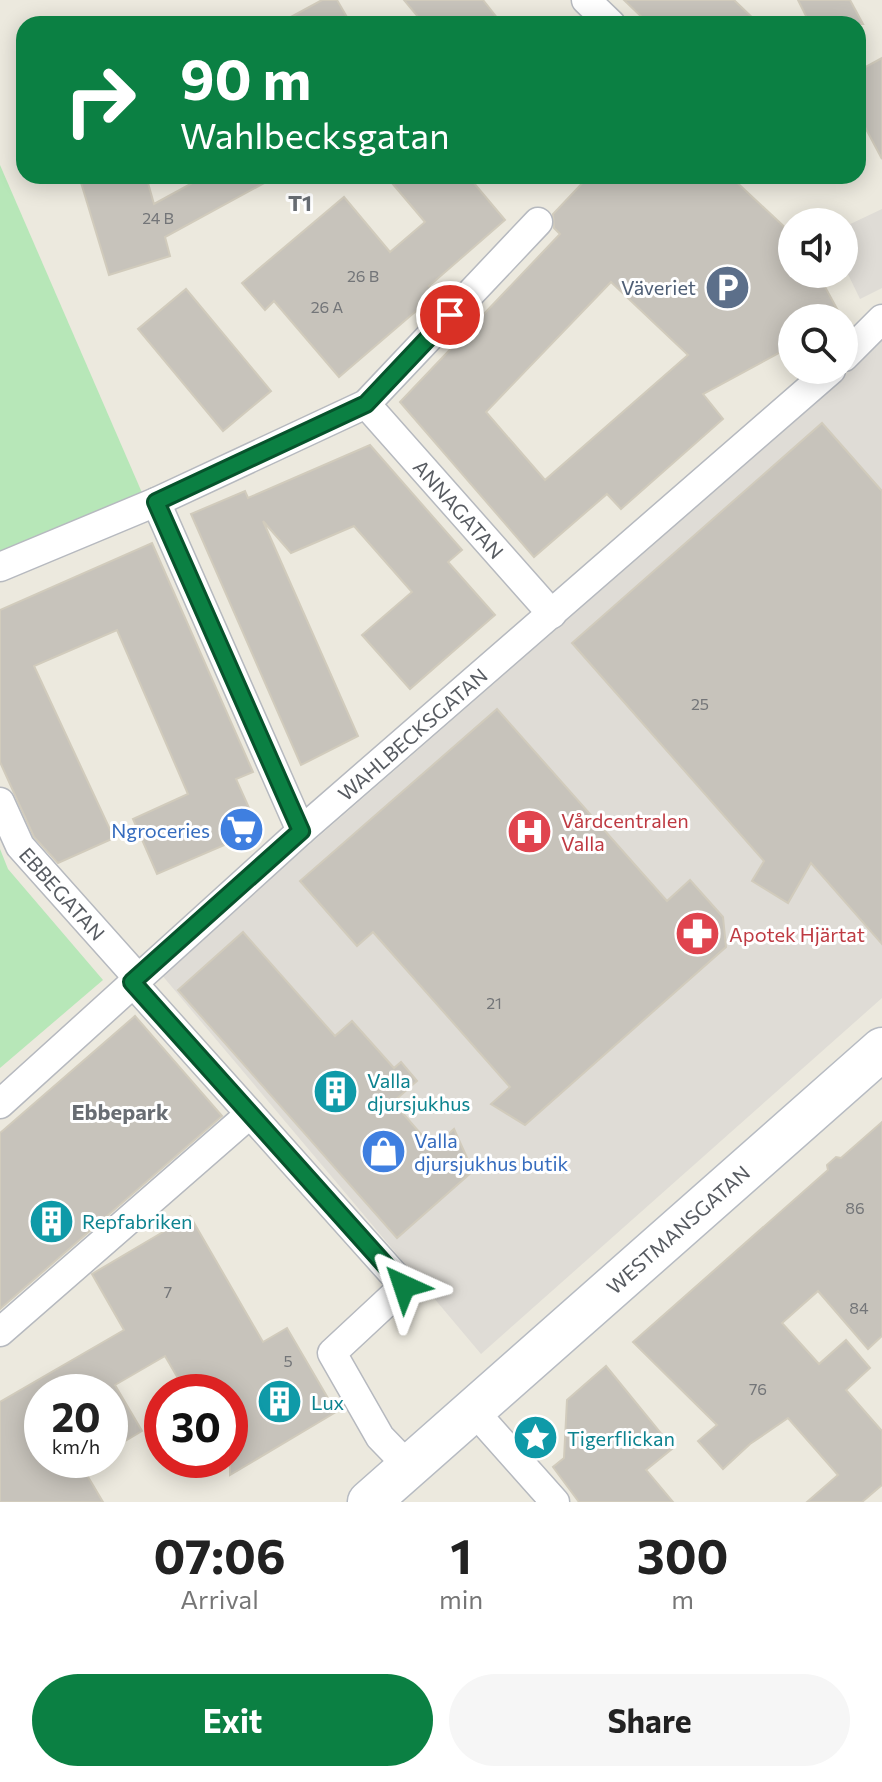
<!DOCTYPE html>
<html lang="en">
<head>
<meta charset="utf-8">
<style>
	body { margin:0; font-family:Commissioner,sans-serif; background:#f6f6f6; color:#222; height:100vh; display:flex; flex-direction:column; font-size:30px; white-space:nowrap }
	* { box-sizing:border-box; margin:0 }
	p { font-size:26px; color:#767676 }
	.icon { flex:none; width:44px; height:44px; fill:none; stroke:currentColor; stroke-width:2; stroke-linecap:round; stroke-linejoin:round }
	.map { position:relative; height:1502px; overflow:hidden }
	.side { display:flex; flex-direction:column; background:#fff; flex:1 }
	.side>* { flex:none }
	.guide { position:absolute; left:16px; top:16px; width:850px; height:168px; border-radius:24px; box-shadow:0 4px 20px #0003; background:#0b8043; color:#fff; overflow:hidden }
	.buttons { position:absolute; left:778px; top:208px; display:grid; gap:16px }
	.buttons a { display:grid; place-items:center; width:80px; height:80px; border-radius:50%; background:#fff; box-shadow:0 4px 20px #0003; font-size:40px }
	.speed { position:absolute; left:24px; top:1374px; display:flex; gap:16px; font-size:40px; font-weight:700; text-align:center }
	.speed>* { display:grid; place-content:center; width:104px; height:104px; border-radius:50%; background:#fff; box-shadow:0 4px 20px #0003; line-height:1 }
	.speed small { font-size:20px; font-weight:400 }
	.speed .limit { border:12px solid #d22; background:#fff; color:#111 }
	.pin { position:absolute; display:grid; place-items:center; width:68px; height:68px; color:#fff; margin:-34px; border:4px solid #fff; border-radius:50%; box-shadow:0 2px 8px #0007 }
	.me { position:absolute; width:88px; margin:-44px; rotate:318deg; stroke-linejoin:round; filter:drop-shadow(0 0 6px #0008) }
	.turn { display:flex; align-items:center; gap:28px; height:168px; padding:0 32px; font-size:36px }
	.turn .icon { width:104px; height:104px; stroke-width:2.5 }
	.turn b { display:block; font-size:56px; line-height:68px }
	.eta { display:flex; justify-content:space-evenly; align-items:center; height:136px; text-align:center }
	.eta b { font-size:48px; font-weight:700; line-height:56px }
	.action { display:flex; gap:16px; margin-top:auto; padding:16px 32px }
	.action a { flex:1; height:92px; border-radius:48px; background:#0b8043; color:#fff; font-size:32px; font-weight:700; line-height:92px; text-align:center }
	.action a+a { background:#f6f6f6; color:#222 }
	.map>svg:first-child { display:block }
	.industrial { fill:#dfdcd6 }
	.green { fill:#b7e7b8 }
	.building { fill:#c7c3bb; stroke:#d1cbbc; stroke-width:2; fill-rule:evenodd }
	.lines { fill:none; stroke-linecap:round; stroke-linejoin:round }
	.street-casing { stroke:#b6b9bf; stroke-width:31 }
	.secondary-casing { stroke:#b7bbc2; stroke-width:45 }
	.street { stroke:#fff; stroke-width:28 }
	.secondary { stroke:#fff; stroke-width:42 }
	.route-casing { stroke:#07532c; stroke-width:20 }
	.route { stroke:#0b8043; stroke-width:14 }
	.labels { text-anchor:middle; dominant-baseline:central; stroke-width:6; stroke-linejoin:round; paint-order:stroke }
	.number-label { font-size:16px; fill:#737578 }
	.service-label { font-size:20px; fill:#4e5e75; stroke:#fff; text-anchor:end }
	.street-label { font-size:20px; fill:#575b61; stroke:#fff }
	.health-label { font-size:20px; fill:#be3a42; stroke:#fff; text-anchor:start }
	.shop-label { font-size:20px; fill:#366cbe; stroke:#fff; text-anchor:end }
	.culture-label { font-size:20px; fill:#0d838f; stroke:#fff; text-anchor:start }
	.neighbourhood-label { font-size:22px; font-weight:bold; fill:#686d73; stroke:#fff }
</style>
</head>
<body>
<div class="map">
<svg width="882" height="1502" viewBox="0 0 882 1502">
	<rect width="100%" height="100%" fill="#ece9de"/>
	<g class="industrial">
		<path d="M 882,209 L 882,288 L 860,299 L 844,266 L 844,227 Z"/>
		<path d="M 882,337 L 882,998 L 481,1354 L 161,974 L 815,404 Z"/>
	</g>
	<g class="green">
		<path d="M 0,165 L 143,495 L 0,558 Z"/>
		<path d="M 0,849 L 8,869 L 103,980 L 0,1068 Z"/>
	</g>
	<g class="building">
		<path d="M 322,0 L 337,0 L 351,24 L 278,24 Z"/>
		<path d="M 404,0 L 483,0 L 502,24 L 424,24 Z"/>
		<path d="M 624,0 L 734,0 L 759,24 L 649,24 Z"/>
		<path d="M 798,0 L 850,0 L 863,24 L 810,24 Z"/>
		<path d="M 882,58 L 882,159 L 858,114 L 858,71 Z"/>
		<path d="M 79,176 L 146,176 L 154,204 L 205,176 L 277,176 L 165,237 L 170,256 L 109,275 Z"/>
		<path d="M 386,176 L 468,176 L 505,220 L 429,286 L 436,294 L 339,377 L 274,301 L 265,310 L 242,283 L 344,197 L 390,252 L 425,222 Z"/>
		<path d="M 589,176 L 730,176 L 792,234 L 792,274 L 818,274 L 842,318 L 792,318 L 792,346 L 703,394 L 723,419 L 621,509 L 607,494 L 534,557 L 400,402 L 560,234 L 554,228 L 553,214 ZM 611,282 L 688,355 L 545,480 L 486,412 Z"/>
		<path d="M 186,289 L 271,391 L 223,431 L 138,329 Z"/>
		<path d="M 822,423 L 882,491 L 882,944 L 811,863 L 788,903 L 752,881 L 764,861 L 572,643 Z"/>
		<path d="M 370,445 L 462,550 L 448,562 L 495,615 L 410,689 L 362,635 L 412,592 L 354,526 L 291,553 L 263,521 L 358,736 L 301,765 L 191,514 L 245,491 L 248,498 Z"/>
		<path d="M 152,543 L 253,772 L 236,779 L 259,830 L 157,874 L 133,819 L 188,794 L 117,630 L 34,666 L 114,838 L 58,863 L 34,837 L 0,762 L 0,610 Z"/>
		<path d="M 497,709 L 667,901 L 690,880 L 723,917 L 726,947 L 525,1125 L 491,1104 L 510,1087 L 373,932 L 357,946 L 300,881 Z"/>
		<path d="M 243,932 L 335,1036 L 352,1021 L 394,1068 L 401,1062 L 417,1081 L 393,1102 L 433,1148 L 454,1129 L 473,1171 L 397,1238 L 178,990 Z"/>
		<path d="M 135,1016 L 222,1116 L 0,1309 L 0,1133 Z"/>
		<path d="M 882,1122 L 882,1336 L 868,1349 L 818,1291 L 782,1323 L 819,1364 L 846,1340 L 870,1368 L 846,1390 L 882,1431 L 882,1485 L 862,1502 L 807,1502 L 838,1475 L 788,1418 L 750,1444 L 723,1469 L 698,1441 L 717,1425 L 633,1342 L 828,1170 L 827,1165 L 836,1157 L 841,1158 Z"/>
		<path d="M 190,1216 L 263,1342 L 287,1328 L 336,1412 L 230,1475 L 230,1392 L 186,1392 L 165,1356 L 115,1385 L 142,1431 L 110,1450 L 110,1388 L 103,1392 L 42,1392 L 42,1460 L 78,1460 L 103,1502 L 0,1502 L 0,1402 L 124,1330 L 92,1274 Z"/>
		<path d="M 606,1366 L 673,1448 L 646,1470 L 673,1502 L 579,1502 L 553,1467 L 564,1458 L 567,1400 Z"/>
	</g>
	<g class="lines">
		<defs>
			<g id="street">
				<path d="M 586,0 L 611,24"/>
				<path d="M 844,357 L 882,319"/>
				<path id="s1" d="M 366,404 L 552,614"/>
				<path d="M 156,502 L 301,831"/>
				<path d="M 0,567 L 156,502 L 366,404 L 538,222"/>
				<path id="s2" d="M 0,802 L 20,846 L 137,977"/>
				<path d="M 132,982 L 404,1286 L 332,1353 L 380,1437 L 409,1467"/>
				<path id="s3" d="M 0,1104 L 301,831 L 831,370"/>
				<path d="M 0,1332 L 250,1114"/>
				<path d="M 474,1411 L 555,1502"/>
			</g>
			<g id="secondary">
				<path id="s4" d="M 369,1502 L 882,1049"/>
			</g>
		</defs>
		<use href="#street" class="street-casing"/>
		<use href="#secondary" class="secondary-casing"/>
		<use href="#street" class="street"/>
		<use href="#secondary" class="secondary"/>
	</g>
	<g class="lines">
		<defs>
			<path id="route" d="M 404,1286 L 132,982 L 301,831 L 156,502 L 366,404 L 450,315"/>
		</defs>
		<use href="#route" class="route-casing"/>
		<use href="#route" class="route"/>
	</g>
	<defs>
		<symbol id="parking-disc" viewBox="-11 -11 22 22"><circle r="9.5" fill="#5c6f8a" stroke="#fff"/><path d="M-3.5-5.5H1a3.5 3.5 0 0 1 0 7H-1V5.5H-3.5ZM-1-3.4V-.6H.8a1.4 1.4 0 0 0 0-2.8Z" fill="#fff"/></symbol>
		<symbol id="supermarket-disc" viewBox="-11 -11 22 22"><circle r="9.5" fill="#3f7fe0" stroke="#fff"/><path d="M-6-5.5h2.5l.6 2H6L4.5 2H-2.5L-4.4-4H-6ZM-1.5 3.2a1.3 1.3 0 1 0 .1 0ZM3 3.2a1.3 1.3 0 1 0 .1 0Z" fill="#fff"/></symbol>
		<symbol id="hospital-disc" viewBox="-11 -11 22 22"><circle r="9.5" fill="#e0444e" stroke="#fff"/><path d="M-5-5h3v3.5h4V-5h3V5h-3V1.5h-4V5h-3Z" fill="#fff"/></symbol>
		<symbol id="pharmacy-disc" viewBox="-11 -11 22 22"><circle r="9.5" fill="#e0444e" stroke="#fff"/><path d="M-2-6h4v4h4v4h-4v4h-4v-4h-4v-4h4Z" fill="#fff"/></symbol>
		<symbol id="building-disc" viewBox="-11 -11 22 22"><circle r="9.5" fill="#0f9aa8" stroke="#fff"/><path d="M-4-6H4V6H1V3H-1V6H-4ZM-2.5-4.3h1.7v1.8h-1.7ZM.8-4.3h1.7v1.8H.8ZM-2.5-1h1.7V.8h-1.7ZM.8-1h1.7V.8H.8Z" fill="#fff"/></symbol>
		<symbol id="shop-disc" viewBox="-11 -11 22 22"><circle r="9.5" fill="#3f7fe0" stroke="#fff"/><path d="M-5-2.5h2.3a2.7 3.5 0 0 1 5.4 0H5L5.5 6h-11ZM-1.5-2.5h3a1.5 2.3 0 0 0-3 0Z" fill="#fff"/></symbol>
		<symbol id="sight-disc" viewBox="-11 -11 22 22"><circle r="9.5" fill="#0f9aa8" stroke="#fff"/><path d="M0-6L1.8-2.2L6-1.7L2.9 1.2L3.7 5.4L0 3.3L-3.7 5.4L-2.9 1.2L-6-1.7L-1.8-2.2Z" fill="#fff"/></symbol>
	</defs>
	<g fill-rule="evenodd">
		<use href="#parking-disc" x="702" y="262" width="51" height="51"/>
		<use href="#supermarket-disc" x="216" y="804" width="51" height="51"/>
		<use href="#hospital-disc" x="504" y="806" width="51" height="51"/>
		<use href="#pharmacy-disc" x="672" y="908" width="51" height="51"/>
		<use href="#building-disc" x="310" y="1066" width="51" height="51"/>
		<use href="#shop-disc" x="358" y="1126" width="51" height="51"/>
		<use href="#building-disc" x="26" y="1196" width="51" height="51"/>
		<use href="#building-disc" x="254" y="1376" width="51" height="51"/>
		<use href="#sight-disc" x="510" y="1412" width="51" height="51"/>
	</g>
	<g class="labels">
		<g class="number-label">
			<text x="158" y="217">24 B</text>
			<text x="363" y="275">26 B</text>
			<text x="327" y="306">26 A</text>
			<text x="700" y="703">25</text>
			<text x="494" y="1002">21</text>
			<text x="855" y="1207">86</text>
			<text x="168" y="1291">7</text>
			<text x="859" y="1307">84</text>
			<text x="288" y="1360">5</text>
			<text x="758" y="1388">76</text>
		</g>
		<g class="service-label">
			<text x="696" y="287">Väveriet</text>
		</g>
		<g class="street-label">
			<text stroke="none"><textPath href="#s1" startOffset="140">ANNAGATAN</textPath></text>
			<text stroke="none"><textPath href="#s3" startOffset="554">WAHLBECKSGATAN</textPath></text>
			<text stroke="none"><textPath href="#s2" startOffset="112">EBBEGATAN</textPath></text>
			<text stroke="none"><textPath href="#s4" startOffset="412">WESTMANSGATAN</textPath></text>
		</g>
		<g class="health-label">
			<text x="561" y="820">Vårdcentralen<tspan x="561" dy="23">Valla</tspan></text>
			<text x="729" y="934">Apotek Hjärtat</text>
		</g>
		<g class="shop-label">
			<text x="210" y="830">Ngroceries</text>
			<text x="414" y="1140" text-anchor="start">Valla<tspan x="414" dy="23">djursjukhus butik</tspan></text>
		</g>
		<g class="culture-label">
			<text x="367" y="1080">Valla<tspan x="367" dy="23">djursjukhus</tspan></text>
			<text x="82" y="1221">Repfabriken</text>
			<text x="311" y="1402">Lux</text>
			<text x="567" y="1438">Tigerflickan</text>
		</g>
		<g class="neighbourhood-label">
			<text x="300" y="202">T1</text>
			<text x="120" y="1111">Ebbepark</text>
		</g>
	</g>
</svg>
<div class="buttons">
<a><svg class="icon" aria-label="sound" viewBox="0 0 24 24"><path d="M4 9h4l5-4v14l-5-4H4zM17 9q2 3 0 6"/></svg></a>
<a><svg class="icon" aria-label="search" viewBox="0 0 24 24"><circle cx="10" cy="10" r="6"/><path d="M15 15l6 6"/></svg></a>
</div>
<div class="speed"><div>20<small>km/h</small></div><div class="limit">30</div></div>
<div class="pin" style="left:450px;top:315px;background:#d93025"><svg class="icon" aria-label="arrive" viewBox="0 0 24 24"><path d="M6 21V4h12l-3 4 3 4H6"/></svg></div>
<svg class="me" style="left:404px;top:1286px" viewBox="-20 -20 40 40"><path d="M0-17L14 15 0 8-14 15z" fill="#0b8043" stroke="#fff" stroke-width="4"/></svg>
<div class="guide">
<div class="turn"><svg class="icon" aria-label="right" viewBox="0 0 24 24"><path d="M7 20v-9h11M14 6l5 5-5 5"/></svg><div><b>90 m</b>Wahlbecksgatan</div></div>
</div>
</div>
<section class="side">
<div class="eta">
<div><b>07:06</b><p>Arrival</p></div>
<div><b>1</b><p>min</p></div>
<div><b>300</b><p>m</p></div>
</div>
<div class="action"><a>Exit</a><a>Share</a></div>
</section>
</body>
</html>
